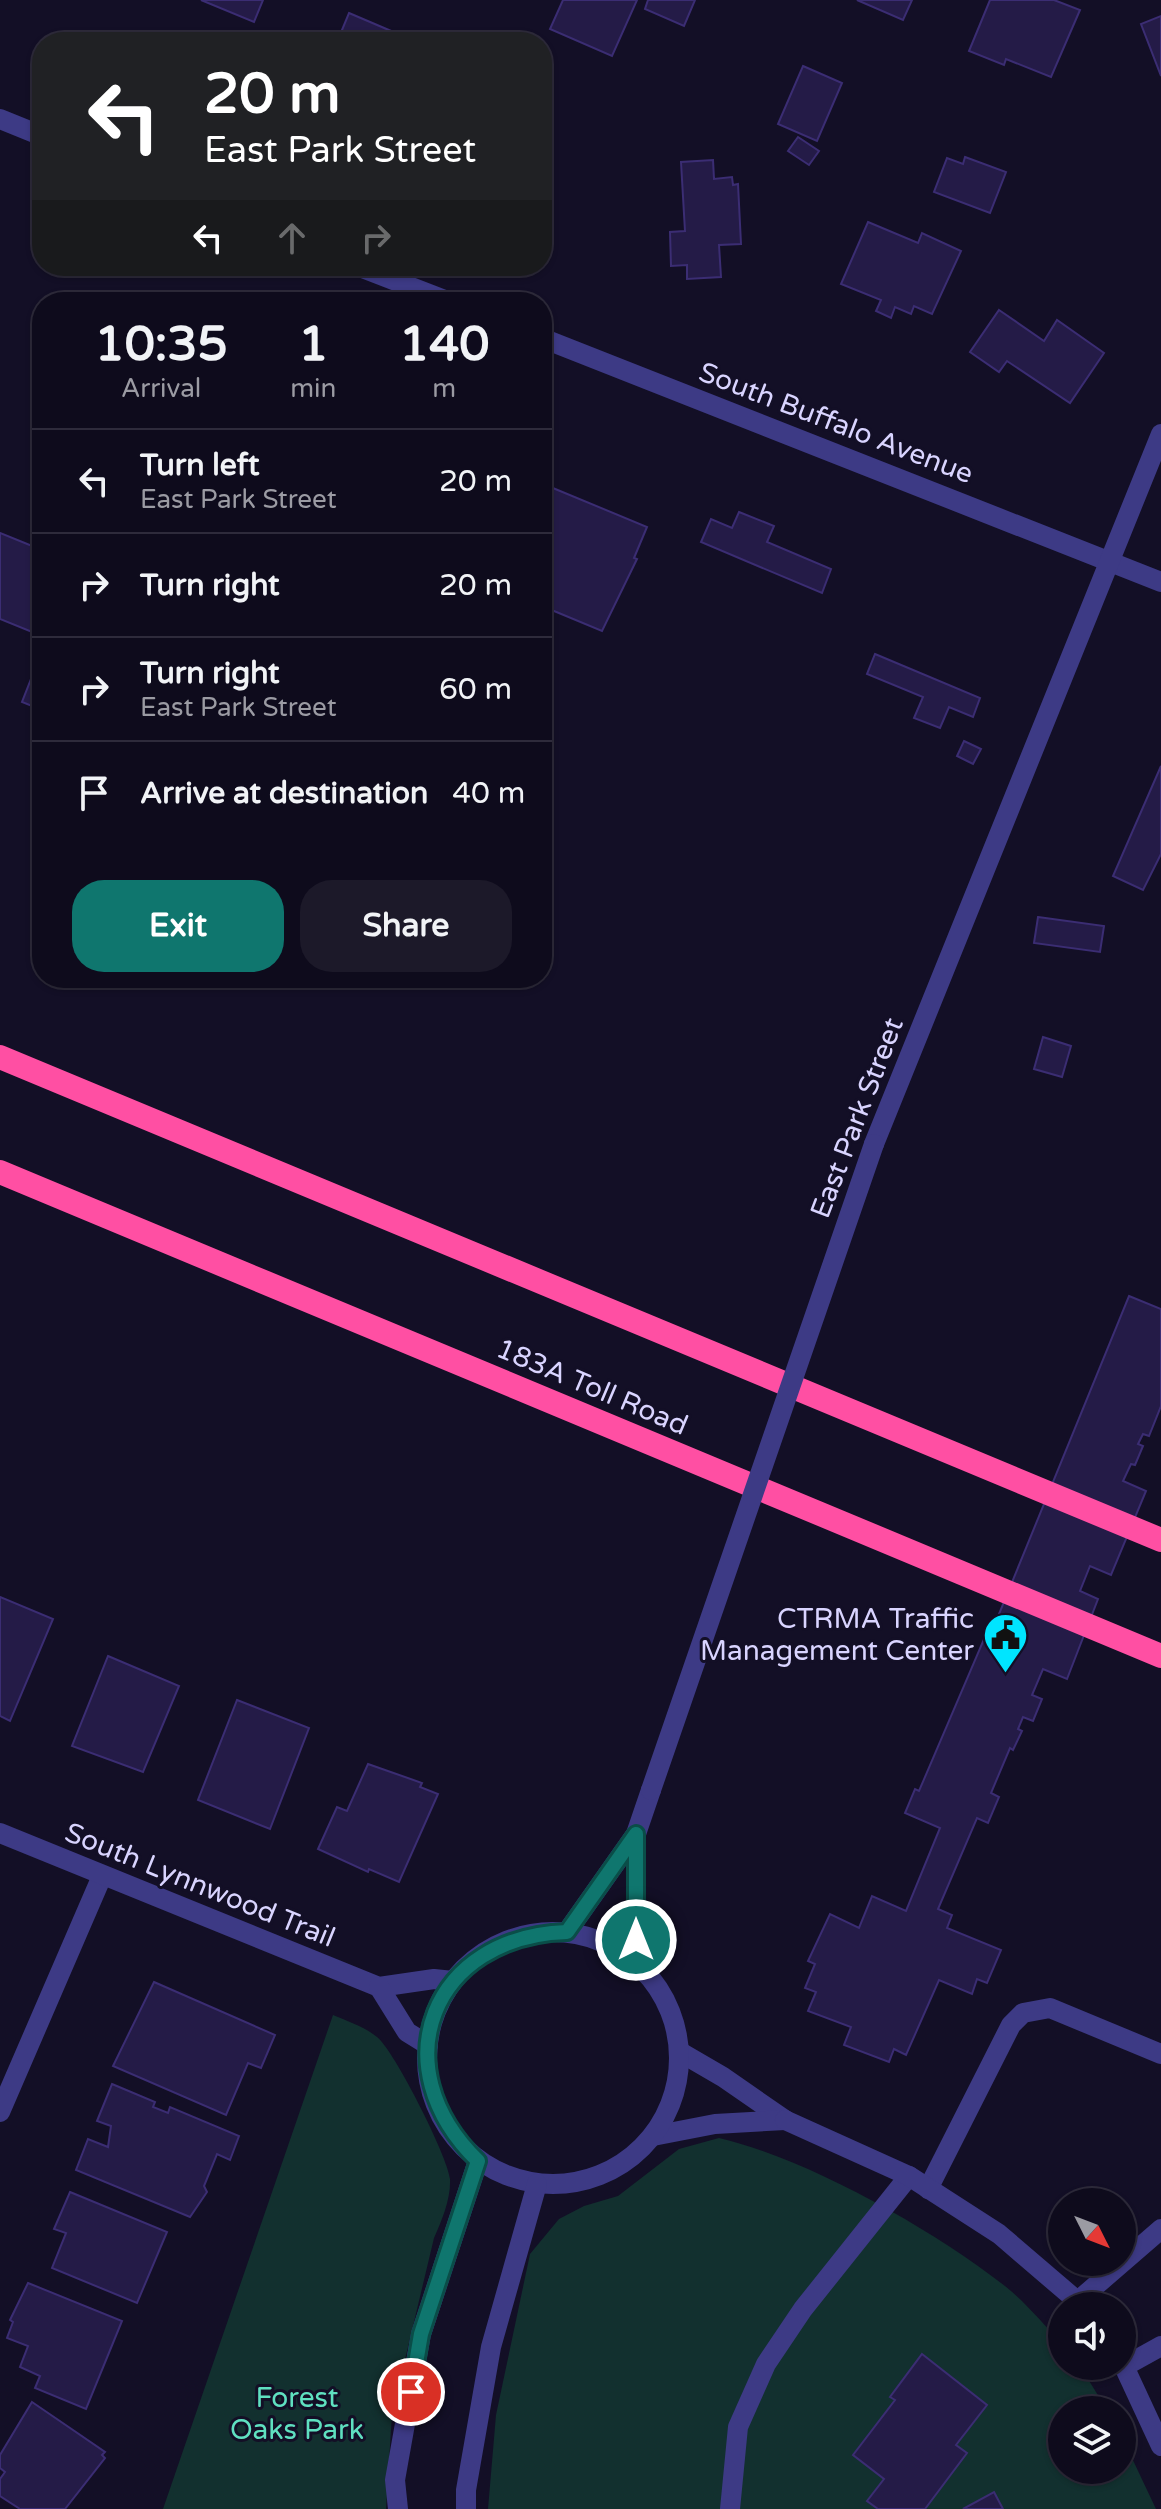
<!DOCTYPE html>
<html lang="en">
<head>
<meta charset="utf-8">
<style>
	body { margin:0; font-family:"Varela Round",sans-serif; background:#1c1929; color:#f1f3f6; height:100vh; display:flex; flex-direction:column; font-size:30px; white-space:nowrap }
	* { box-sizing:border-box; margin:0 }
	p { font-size:26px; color:#9b9ba3 }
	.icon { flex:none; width:44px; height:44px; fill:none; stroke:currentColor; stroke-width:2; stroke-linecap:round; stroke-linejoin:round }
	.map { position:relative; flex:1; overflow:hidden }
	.panel { position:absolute; left:32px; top:292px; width:520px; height:696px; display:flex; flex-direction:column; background:#0e0b1c; border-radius:32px; box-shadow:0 2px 6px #0004,0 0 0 2px #2e2b3b }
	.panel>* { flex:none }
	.banner { position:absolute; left:32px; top:32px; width:520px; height:244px; border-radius:32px; box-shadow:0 2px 6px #0004,0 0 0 2px #2e2b3b; background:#202124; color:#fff; overflow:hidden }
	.needle { width:52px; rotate:132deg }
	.tools { position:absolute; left:1048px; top:2188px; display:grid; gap:16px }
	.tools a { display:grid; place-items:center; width:88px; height:88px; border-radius:50%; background:#0e0b1c; box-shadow:0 2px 6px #0004,0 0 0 2px #2e2b3b; font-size:40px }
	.pin { position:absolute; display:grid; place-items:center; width:68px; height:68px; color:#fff; margin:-34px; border:4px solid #fff; border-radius:50%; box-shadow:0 2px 8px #0007 }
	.me { position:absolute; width:88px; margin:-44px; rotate:0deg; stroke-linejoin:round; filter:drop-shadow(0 0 6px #0008) }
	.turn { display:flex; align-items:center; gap:28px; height:168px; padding:0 40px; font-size:36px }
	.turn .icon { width:104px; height:104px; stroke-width:2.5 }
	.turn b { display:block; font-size:56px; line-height:68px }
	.lanes { display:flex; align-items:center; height:76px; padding:0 40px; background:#0003; justify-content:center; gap:40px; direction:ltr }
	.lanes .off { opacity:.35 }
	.eta { display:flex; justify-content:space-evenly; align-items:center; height:136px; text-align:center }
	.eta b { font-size:48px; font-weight:800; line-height:56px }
	.action { display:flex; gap:16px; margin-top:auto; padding:16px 40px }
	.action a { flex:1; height:92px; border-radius:32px; background:#0f766e; color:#fff; font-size:32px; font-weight:800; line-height:92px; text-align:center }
	.action a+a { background:#1c1929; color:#f1f3f6 }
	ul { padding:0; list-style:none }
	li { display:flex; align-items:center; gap:24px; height:104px; padding:0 40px; border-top:2px solid #2e2b3b }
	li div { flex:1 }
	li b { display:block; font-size:30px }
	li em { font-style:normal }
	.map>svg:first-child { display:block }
	.green { fill:#12302f }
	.building { fill:#241b47; stroke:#3b2d73; stroke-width:2 }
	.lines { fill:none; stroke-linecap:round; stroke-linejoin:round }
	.service { stroke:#3d3a85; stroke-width:20 }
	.minor { stroke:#3d3a85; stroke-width:20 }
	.tertiary { stroke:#3d3a85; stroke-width:20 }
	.motorway { stroke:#ff4fa3; stroke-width:24 }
	.tertiary-bridge { stroke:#3d3a85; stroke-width:20 }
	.route-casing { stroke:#0a4d48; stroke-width:20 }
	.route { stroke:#0f766e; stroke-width:14 }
	.labels { text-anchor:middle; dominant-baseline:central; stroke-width:6; stroke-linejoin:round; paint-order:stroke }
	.street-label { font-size:28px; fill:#d9d4ff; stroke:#130f26 }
	.poi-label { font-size:28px; fill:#d9d4ff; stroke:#130f26; text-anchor:end }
	.park-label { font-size:28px; fill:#5fe0c0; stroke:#130f26 }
</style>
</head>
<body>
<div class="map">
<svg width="1161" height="2509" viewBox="0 0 1161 2509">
	<rect width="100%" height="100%" fill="#130f26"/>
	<g class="green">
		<path d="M 333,2015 C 347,2021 365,2027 377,2037 C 394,2050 448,2157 450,2179 C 451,2199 442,2220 434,2238 L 392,2414 L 386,2509 L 163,2509 Z"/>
		<path d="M 719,2138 C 808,2159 928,2227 1001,2283 C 1023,2299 1042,2323 1062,2343 L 1062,2366 L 1080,2366 L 1107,2410 L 1062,2410 L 1062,2470 L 1122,2470 L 1122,2437 L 1156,2509 L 488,2509 L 496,2415 L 530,2254 L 559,2219 L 584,2206 L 618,2196 L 679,2149 Z"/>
	</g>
	<g class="building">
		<path d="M 201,0 L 263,0 L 254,22 Z"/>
		<path d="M 563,0 L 637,0 L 612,56 L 550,29 Z"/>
		<path d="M 648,0 L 695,0 L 684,26 L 645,9 Z"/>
		<path d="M 857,0 L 912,0 L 903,20 Z"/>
		<path d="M 990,0 L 1054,0 L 1080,10 L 1051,77 L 1006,59 L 1004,65 L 969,51 Z"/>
		<path d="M 349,13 L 417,42 L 337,42 Z"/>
		<path d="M 1161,16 L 1161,76 L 1141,24 Z"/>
		<path d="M 803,66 L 842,83 L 817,141 L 778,124 Z"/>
		<path d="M 798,137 L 819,151 L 809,165 L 788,151 Z"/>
		<path d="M 965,157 L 1006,172 L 990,213 L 934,192 L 947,158 L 963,164 Z"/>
		<path d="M 713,160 L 714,179 L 732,177 L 733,185 L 738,184 L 741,244 L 719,245 L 721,277 L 687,279 L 687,265 L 671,266 L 670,232 L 685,231 L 681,162 Z"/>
		<path d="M 868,222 L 918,243 L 922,233 L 961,251 L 932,314 L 914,306 L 911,314 L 895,307 L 891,318 L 876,311 L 881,300 L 841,284 Z"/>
		<path d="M 999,310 L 1044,341 L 1057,320 L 1104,353 L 1070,403 L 1007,361 L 999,372 L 970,352 Z"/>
		<path d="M 548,486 L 647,527 L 634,558 L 637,559 L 602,631 L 542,606 L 542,501 Z"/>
		<path d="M 739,512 L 774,526 L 767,542 L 831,569 L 822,593 L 701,542 L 711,519 L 732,528 Z"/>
		<path d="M 0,533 L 42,550 L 42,636 L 0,619 Z"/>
		<path d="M 42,651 L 42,710 L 22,702 Z"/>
		<path d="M 875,654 L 980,698 L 973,717 L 949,707 L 940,728 L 914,718 L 923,697 L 867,674 Z"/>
		<path d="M 964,741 L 981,749 L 973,764 L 957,756 Z"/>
		<path d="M 1161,766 L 1161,854 L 1143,890 L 1113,876 Z"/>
		<path d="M 1038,917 L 1104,926 L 1100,952 L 1034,943 Z"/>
		<path d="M 1043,1037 L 1071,1046 L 1062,1077 L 1034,1069 Z"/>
		<path d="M 1129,1296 L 1161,1309 L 1161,1406 L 1149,1436 L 1143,1434 L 1138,1444 L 1143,1446 L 1135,1465 L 1131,1464 L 1123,1481 L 1146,1491 L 1111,1575 L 1090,1566 L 1080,1591 L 1098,1599 L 1067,1679 L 1043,1669 L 1032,1695 L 1042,1699 L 1033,1721 L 1023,1717 L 1018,1729 L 1022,1731 L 1013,1750 L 1010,1748 L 991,1793 L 999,1797 L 988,1823 L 977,1818 L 938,1909 L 952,1915 L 947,1928 L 1001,1950 L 987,1983 L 977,1979 L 972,1994 L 939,1980 L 906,2055 L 894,2049 L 889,2062 L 844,2045 L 851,2027 L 808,2011 L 816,1992 L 805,1988 L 815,1964 L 808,1961 L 830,1914 L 859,1928 L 872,1896 L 906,1911 L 940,1828 L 905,1813 L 915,1789 L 919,1791 L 984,1639 L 988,1641 Z"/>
		<path d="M 0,1597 L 53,1619 L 10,1721 L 0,1716 Z"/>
		<path d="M 108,1656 L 179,1686 L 143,1772 L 72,1746 Z"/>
		<path d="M 237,1700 L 309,1728 L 270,1829 L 198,1800 Z"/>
		<path d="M 368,1764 L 422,1783 L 420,1787 L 438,1794 L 399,1882 L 369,1869 L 368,1872 L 318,1849 L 337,1807 L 347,1811 Z"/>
		<path d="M 154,1982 L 275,2035 L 261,2068 L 248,2063 L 226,2115 L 113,2066 Z"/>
		<path d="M 112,2084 L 155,2102 L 153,2107 L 168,2113 L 170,2107 L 239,2136 L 230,2160 L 217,2154 L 204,2186 L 207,2192 L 190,2217 L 76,2170 L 88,2139 L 108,2147 L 111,2126 L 97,2121 Z"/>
		<path d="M 70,2192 L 167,2232 L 137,2303 L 52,2268 L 66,2233 L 54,2229 Z"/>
		<path d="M 28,2283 L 122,2321 L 86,2409 L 35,2388 L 40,2376 L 20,2367 L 28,2346 L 7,2338 L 13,2322 L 10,2320 Z"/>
		<path d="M 922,2354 L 987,2405 L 956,2445 L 967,2453 L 925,2509 L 878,2509 L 867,2501 L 884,2479 L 853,2455 L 895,2400 L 890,2397 Z"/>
		<path d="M 32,2402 L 105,2452 L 102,2455 L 105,2458 L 65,2509 L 20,2509 L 0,2496 L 0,2479 L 5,2472 L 0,2468 L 0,2455 Z"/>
		<path d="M 994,2492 L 1003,2509 L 963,2509 Z"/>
	</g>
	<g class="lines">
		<g class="service">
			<path d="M 928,2189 L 1011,2025 L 1023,2013 L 1050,2008 L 1161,2054"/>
			<path d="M 1079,2300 L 1161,2229"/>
			<path d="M 1125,2366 L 1161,2346"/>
			<path d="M 730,2509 L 738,2427 L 766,2364 L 803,2309 L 909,2176"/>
		</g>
		<g class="minor">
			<path d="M 0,119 L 42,136"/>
			<path d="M 357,266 L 450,302"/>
			<path d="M 542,338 L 1161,582"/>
			<path d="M 680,2052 L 723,2077 L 785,2120"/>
			<path d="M 0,2112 L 102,1876"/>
			<path d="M 653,2136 L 715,2124 L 785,2120"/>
		</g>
		<g class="tertiary">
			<path d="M 874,1144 L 1161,434"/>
			<path d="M 0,1833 L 379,1987 L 434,1979 L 453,1981"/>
			<path d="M 636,1834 L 636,1962"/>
			<path d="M 567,1932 L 636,1834 L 651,1790"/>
			<circle cx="553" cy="2058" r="126"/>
			<path d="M 379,1987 L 407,2032 L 428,2045"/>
			<path d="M 785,2120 L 909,2176 L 999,2234 L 1083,2306"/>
			<path d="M 1122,2362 L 1161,2446"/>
			<path d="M 398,2509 L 395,2480 L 421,2334 L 478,2161"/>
			<path d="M 466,2509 L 466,2490 L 491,2347 L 537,2184"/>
		</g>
		<g class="motorway">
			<path d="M 0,1057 L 1161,1540"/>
			<path d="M 0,1172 L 1161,1656"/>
		</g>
		<path class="tertiary-bridge" d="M 651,1790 L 874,1144"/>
	</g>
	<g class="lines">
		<defs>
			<path id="route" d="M 411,2392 L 421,2334 L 478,2161 C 380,2066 432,1936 567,1932 L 636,1834 L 636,1940"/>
		</defs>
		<use href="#route" class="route-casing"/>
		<use href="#route" class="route"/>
	</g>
	<defs>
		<symbol id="civic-pin" viewBox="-11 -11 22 30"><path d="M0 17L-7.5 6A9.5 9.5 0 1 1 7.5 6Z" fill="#00e5ff" stroke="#130f26"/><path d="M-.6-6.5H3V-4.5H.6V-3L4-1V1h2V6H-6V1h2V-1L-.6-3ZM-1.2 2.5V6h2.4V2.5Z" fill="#111"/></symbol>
	</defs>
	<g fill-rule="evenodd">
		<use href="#civic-pin" x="980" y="1610" width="51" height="69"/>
	</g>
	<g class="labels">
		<g class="street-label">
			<text transform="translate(836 423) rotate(21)">South Buffalo Avenue</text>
			<text transform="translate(857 1118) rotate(-69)">East Park Street</text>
			<text transform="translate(592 1387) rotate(23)">183A Toll Road</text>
			<text transform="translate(200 1885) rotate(22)">South Lynnwood Trail</text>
		</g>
		<g class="poi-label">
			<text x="974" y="1619">CTRMA Traffic<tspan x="974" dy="32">Management Center</tspan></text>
		</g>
		<g class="park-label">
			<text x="297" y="2398">Forest<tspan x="297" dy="32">Oaks Park</tspan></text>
		</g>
	</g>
</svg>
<div class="tools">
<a><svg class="needle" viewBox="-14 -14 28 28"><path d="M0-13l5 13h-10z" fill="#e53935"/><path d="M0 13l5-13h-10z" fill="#9b9ba3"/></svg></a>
<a><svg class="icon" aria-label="sound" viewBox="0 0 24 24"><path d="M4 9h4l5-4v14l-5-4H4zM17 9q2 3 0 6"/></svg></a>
<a><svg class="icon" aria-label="layers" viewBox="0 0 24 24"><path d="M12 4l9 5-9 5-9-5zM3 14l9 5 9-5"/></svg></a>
</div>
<div class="pin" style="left:411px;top:2392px;background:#d93025"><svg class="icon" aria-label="arrive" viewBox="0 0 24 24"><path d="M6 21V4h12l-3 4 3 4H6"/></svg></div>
<svg class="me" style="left:636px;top:1940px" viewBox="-20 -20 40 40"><circle r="17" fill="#0f766e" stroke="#fff" stroke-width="3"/><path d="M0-11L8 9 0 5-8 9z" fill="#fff"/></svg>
<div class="banner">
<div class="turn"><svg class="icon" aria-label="left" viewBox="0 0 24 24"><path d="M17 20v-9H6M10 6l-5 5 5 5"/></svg><div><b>20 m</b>East Park Street</div></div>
<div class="lanes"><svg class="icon" aria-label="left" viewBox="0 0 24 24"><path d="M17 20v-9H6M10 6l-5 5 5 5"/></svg><svg class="icon off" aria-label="ahead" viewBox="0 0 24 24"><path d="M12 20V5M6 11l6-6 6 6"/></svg><svg class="icon off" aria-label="right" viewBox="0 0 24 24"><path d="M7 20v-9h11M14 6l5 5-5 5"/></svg></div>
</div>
<section class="panel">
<div class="eta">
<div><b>10:35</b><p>Arrival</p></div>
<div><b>1</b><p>min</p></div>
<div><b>140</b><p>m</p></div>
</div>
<ul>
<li><svg class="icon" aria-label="left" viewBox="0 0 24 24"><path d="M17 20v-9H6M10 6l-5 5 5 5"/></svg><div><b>Turn left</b><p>East Park Street</p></div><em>20 m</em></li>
<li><svg class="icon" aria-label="right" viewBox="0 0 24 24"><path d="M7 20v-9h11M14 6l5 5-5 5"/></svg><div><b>Turn right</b></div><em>20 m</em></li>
<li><svg class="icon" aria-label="right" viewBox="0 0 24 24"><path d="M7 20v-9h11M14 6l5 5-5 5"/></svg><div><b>Turn right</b><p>East Park Street</p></div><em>60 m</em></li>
<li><svg class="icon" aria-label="arrive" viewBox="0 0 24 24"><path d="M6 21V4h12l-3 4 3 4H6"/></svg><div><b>Arrive at destination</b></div><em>40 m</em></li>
</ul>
<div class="action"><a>Exit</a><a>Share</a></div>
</section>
</div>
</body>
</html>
